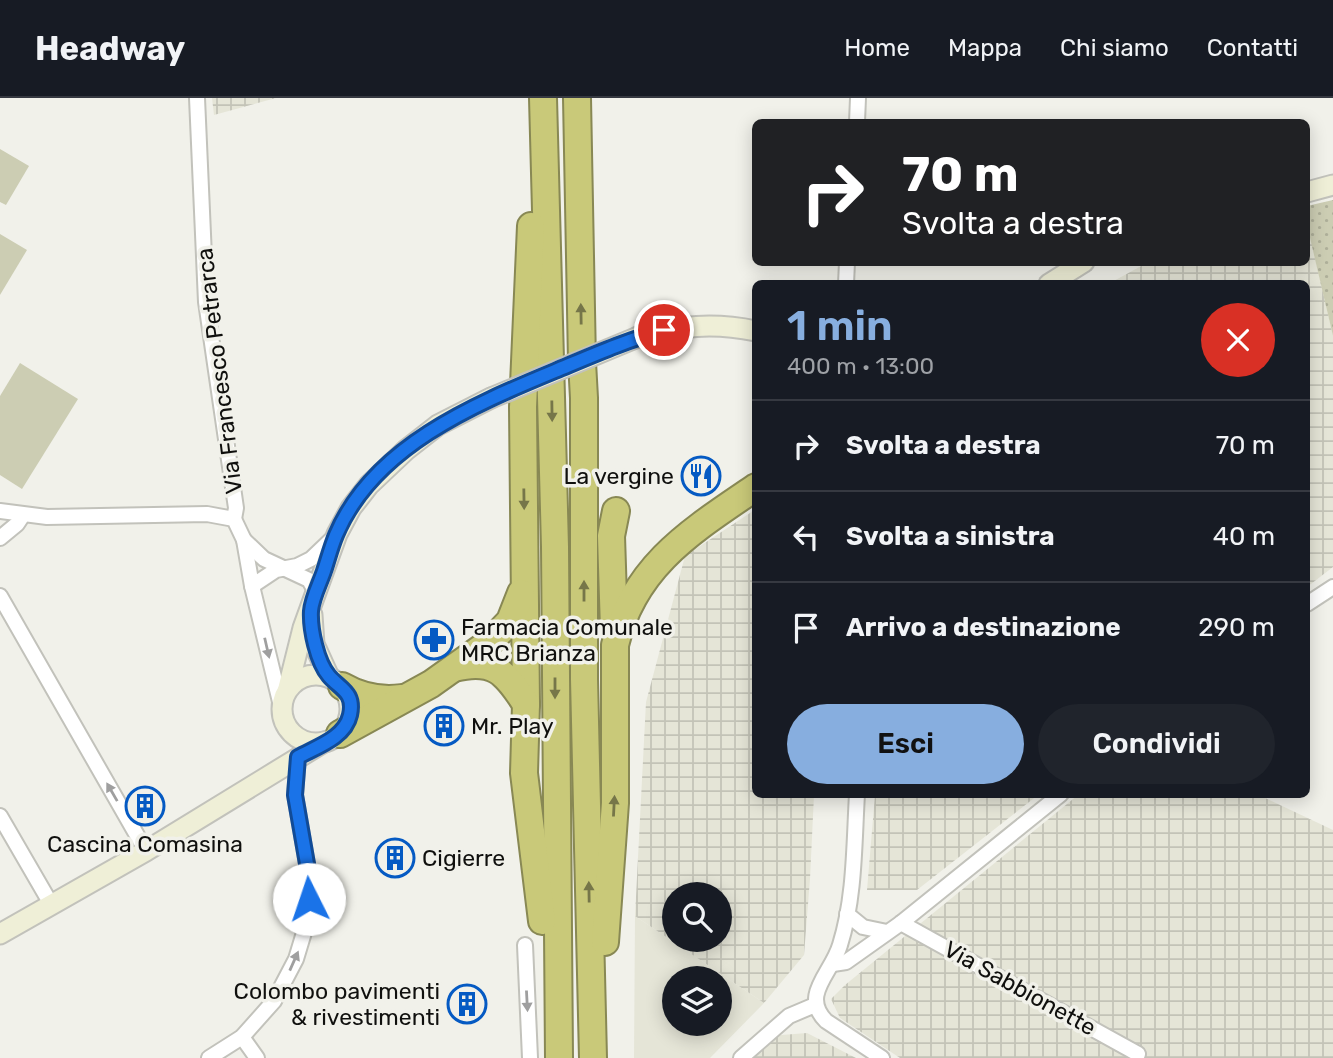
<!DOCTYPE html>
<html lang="it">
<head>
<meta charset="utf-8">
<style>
	body { margin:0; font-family:Rubik,sans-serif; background:#20242c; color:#f1f3f6; height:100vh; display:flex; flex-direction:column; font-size:26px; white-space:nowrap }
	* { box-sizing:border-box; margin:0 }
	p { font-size:23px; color:#9ea1a6 }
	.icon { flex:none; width:38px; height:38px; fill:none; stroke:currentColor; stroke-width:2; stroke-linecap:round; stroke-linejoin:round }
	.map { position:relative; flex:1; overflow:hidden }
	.drawer { position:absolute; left:752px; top:182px; width:558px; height:518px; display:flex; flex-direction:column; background:#171b24; border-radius:10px; box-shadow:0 4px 18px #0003 }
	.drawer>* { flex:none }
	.hud { position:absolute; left:752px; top:21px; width:558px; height:147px; border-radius:10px; box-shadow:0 4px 18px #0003; background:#202124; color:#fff; overflow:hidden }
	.buttons { position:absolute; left:662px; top:784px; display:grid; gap:14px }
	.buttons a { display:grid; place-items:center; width:70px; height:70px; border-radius:50%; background:#171b24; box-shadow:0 4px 18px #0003; font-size:35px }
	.pin { position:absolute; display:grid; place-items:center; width:60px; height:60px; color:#fff; margin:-30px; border:4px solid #fff; border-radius:50%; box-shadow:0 2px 7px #0007 }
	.me { position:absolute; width:77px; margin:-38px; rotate:356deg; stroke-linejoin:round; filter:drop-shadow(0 0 5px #0008) }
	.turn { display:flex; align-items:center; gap:24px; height:147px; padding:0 35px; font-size:32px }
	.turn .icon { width:91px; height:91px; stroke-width:2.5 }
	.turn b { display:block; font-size:49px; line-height:60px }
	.round { display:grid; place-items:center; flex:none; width:74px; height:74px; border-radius:37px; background:#20242c }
	.headline { display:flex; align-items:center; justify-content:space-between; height:119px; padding:0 35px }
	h1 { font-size:42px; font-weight:600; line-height:52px; color:#87aedf }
	.action { display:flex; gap:14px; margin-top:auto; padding:14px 35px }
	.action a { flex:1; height:80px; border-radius:42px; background:#87aedf; color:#111; font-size:28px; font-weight:600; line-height:80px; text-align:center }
	.action a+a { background:#20242c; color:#f1f3f6 }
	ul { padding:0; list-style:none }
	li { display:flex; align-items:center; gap:21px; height:91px; padding:0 35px; border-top:2px solid #363941 }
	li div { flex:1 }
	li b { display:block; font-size:26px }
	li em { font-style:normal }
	header { display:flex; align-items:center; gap:42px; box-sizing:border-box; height:98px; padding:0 35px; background:#171b24; border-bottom:2px solid #363941 }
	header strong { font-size:33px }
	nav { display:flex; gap:38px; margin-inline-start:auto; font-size:24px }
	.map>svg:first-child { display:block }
	.built { fill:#e5e5d7; fill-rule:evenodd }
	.industrial { fill:url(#industrial-grid); fill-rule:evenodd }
	.grass { fill:url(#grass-dots) }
	.pitch { fill:#cccdb3 }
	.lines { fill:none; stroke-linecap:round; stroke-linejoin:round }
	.street-casing { stroke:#c2c2bb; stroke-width:18 }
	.secondary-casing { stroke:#c2c2bb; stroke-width:23 }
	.highway-casing { stroke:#888854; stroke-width:30 }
	.street { stroke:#fff; stroke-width:14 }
	.secondary { stroke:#efefd7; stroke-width:19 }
	.highway { stroke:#c9c979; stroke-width:26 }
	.secondary-bridge-casing { stroke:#c2c2bb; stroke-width:23; stroke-linecap:butt }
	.secondary-bridge { stroke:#efefd7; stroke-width:19 }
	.oneway { fill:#767649 }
	.oneway2 { fill:#9f9f9f }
	.route-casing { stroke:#114b97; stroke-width:18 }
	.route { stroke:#1a73e8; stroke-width:12 }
	.labels { text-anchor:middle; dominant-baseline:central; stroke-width:7; stroke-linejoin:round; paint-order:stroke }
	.street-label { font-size:23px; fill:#10100e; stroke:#f1f1ea }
	.poi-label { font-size:23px; fill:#10100e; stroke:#f1f1ea; text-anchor:start }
</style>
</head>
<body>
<header>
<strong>Headway</strong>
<nav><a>Home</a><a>Mappa</a><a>Chi siamo</a><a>Contatti</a></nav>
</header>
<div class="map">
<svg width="1333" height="960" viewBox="0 0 1333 960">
	<defs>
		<pattern id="industrial-grid" width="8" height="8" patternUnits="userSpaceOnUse" patternTransform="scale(1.75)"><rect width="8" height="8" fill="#e5e5d7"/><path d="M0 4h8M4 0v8" fill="none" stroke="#c3c3b7"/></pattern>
		<pattern id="grass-dots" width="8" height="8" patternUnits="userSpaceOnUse" patternTransform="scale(1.75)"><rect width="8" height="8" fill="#cccdb3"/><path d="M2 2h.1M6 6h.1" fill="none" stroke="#aeaf99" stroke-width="1.8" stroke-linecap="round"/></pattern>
	</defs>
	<rect width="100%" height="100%" fill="#f1f1ea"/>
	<path class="built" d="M 635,818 L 764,905 L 710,960 L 634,960 ZM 674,880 L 719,880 L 719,926 L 674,926 Z"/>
	<g class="industrial">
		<path d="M 212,0 L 276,0 L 214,17 Z"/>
		<path d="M 1308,129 L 1333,238 L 1333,469 L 1307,489 L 1307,186 L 1110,185 L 1143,167 L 1156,165 L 1307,164 Z"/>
		<path d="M 756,411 L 756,696 L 814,697 L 810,781 L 804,857 L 764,905 L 635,818 L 646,604 L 685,458 ZM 719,796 L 719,842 L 674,842 L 674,796 Z"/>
		<path d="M 875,697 L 875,696 L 1038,697 L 917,792 L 867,792 Z"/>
		<path d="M 1078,697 L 1259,697 L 1333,732 L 1333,960 L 900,960 L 840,920 L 831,901 L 845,887 Z"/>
		<path d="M 807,935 L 856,960 L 745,960 L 769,938 Z"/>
	</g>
	<path class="grass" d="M 1333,102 L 1333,238 L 1307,127 L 1307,108 Z"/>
	<g class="pitch">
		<path d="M 0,51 L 29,68 L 6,107 L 0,104 Z"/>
		<path d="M 0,136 L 27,152 L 0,197 Z"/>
		<path d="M 20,265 L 78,301 L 22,391 L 0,377 L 0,298 Z"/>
	</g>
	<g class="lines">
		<defs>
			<g id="street">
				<path d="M 197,0 L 206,204 L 236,410 L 234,421"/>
				<path d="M 857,24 L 858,0"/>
				<path d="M 846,186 L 847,164"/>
				<path d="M 0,413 L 47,419 L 207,416 L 234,421 L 244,442 L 252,488 L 282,612"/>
				<path d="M 0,440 L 17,426 L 23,417"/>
				<path d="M 244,442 L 264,461 L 309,482 L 317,496"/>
				<path d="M 252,488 L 276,472 L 297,468 L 311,461 L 333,440"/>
				<path d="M 0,498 L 146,753"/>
				<path d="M 1307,506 L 1333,489"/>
				<path d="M 857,696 C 854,746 855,799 840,847 C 832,875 800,897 826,923 L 882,960"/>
				<path d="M 0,718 L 51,806"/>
				<path d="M 847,816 L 863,829 L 887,834"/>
				<path d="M 901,825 L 1138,956"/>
				<path d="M 525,847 L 530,960"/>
				<path d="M 833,866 L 846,864 L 901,825 L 1061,696"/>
				<path d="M 242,939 L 257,960"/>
				<path d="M 209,960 L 242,939 L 274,903 L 296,861 L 309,818 L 310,783 L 295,697 L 298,659"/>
				<path d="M 741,960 L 789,918 L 815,907"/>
			</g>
			<g id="secondary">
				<path d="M 1307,94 L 1333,87"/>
				<path d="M 1049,186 L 1084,164"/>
				<path d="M 638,239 C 682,228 711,224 756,233"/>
				<path d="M 312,517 L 314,546 L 329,579"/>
				<circle cx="316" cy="611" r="34"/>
				<path d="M 288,590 L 303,530 L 337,436 L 351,410 L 369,387 L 406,352 L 438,327 L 491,300"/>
				<path d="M 0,836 L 146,753 L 324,644"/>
			</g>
			<g id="highway">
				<path d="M 543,0 L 555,449 L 559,960"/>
				<path d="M 577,0 L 582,264 L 584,300 L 584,581 L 593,960"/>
				<path d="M 531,128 L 523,309 L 526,606 L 524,675 L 542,823"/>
				<path d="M 614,531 L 611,438 L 616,413"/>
				<path d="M 454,570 C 494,560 505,574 526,606"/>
				<path d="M 342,588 C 361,599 380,603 402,600"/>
				<path d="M 340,636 L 431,586 L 490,544 L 510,523 L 521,495"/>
				<path d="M 605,844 L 615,705 L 615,547 C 634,467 693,432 756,389"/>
			</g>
		</defs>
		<use href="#street" class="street-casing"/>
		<use href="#secondary" class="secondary-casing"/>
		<use href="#highway" class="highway-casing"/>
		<use href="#street" class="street"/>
		<use href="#secondary" class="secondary"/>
		<use href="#highway" class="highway"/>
		<defs>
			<path id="secondary-bridge" d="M 491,300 L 638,239"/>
		</defs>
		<use href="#secondary-bridge" class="secondary-bridge-casing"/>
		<use href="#secondary-bridge" class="secondary-bridge"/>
	</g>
	<defs><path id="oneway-solid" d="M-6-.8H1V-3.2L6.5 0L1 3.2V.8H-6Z" transform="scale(1.75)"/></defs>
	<g class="oneway">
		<use href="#oneway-solid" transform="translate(581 216) rotate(-91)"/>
		<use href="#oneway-solid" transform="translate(552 313) rotate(89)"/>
		<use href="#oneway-solid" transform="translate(524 401) rotate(89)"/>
		<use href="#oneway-solid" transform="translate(584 493) rotate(-90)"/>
		<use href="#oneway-solid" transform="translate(555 590) rotate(90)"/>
		<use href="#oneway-solid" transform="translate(614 708) rotate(-87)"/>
		<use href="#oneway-solid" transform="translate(589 794) rotate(-91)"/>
	</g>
	<g class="oneway2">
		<use href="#oneway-solid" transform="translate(267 550) rotate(77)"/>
		<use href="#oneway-solid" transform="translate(112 694) rotate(-120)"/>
		<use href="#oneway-solid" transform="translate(294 863) rotate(-66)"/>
		<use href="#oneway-solid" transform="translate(527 903) rotate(87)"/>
	</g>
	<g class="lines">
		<defs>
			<path id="route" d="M 309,801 L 310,783 L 295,697 L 298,659 C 316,649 345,640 350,617 C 355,594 340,591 329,578 C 317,564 310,531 311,513 C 312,500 320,485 324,473 C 328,461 331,449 336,437 C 373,349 473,307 555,273 C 591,258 627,242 664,232"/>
		</defs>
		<use href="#route" class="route-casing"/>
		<use href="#route" class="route"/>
	</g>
	<defs>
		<symbol id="restaurant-ring" viewBox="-11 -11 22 22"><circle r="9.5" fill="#f1f1ea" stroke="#055ac3" stroke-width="1.5"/><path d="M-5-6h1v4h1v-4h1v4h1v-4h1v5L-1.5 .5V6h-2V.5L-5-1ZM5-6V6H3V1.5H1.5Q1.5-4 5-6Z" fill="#055ac3"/></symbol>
		<symbol id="pharmacy-ring" viewBox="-11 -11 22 22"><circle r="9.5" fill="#f1f1ea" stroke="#055ac3" stroke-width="1.5"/><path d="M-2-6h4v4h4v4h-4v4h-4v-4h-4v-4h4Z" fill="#055ac3"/></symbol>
		<symbol id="building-ring" viewBox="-11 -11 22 22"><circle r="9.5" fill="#f1f1ea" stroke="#055ac3" stroke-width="1.5"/><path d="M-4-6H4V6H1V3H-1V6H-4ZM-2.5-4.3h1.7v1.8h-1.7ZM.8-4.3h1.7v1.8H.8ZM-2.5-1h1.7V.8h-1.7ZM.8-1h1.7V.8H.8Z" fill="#055ac3"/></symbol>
	</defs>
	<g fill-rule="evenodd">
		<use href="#restaurant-ring" x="679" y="356" width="44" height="44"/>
		<use href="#pharmacy-ring" x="412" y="520" width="44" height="44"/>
		<use href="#building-ring" x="422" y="606" width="44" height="44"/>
		<use href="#building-ring" x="123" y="686" width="44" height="44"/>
		<use href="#building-ring" x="373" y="738" width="44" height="44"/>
		<use href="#building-ring" x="445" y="884" width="44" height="44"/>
	</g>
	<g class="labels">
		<g class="street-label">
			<text transform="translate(219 273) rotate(-97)">Via Francesco Petrarca</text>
			<text transform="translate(1020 890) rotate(29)">Via Sabbionette</text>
		</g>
		<g class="poi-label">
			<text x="674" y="378" text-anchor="end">La vergine</text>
			<text x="461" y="529">Farmacia Comunale<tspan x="461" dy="26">MRC Brianza</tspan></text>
			<text x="471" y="628">Mr. Play</text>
			<text x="145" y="746" text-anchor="middle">Cascina Comasina</text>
			<text x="422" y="760">Cigierre</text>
			<text x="440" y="893" text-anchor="end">Colombo pavimenti<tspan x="440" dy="26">&amp; rivestimenti</tspan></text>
		</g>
	</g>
</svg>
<div class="buttons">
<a><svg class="icon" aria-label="search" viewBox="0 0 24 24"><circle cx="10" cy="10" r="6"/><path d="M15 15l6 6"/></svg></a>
<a><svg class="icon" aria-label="layers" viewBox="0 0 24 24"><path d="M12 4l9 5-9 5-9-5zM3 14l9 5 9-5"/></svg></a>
</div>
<div class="pin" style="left:664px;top:232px;background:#d93025"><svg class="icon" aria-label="arrive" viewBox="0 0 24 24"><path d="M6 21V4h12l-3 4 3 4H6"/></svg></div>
<svg class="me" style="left:309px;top:801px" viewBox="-20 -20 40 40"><circle r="19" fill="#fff"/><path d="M0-13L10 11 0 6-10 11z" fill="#1a73e8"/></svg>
<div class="hud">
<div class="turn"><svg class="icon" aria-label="right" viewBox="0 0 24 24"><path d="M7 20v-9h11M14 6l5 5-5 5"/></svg><div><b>70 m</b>Svolta a destra</div></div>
</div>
<section class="drawer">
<div class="headline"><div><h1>1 min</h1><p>400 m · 13:00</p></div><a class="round" style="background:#d93025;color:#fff"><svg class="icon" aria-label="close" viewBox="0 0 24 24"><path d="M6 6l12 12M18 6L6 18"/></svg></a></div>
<ul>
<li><svg class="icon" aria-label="right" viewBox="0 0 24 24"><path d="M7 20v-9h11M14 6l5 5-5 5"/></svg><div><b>Svolta a destra</b></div><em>70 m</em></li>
<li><svg class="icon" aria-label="left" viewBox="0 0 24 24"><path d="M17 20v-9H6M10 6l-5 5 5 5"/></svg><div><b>Svolta a sinistra</b></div><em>40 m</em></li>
<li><svg class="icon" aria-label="arrive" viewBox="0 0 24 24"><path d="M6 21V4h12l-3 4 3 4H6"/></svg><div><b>Arrivo a destinazione</b></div><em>290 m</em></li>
</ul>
<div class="action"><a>Esci</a><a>Condividi</a></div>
</section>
</div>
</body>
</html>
